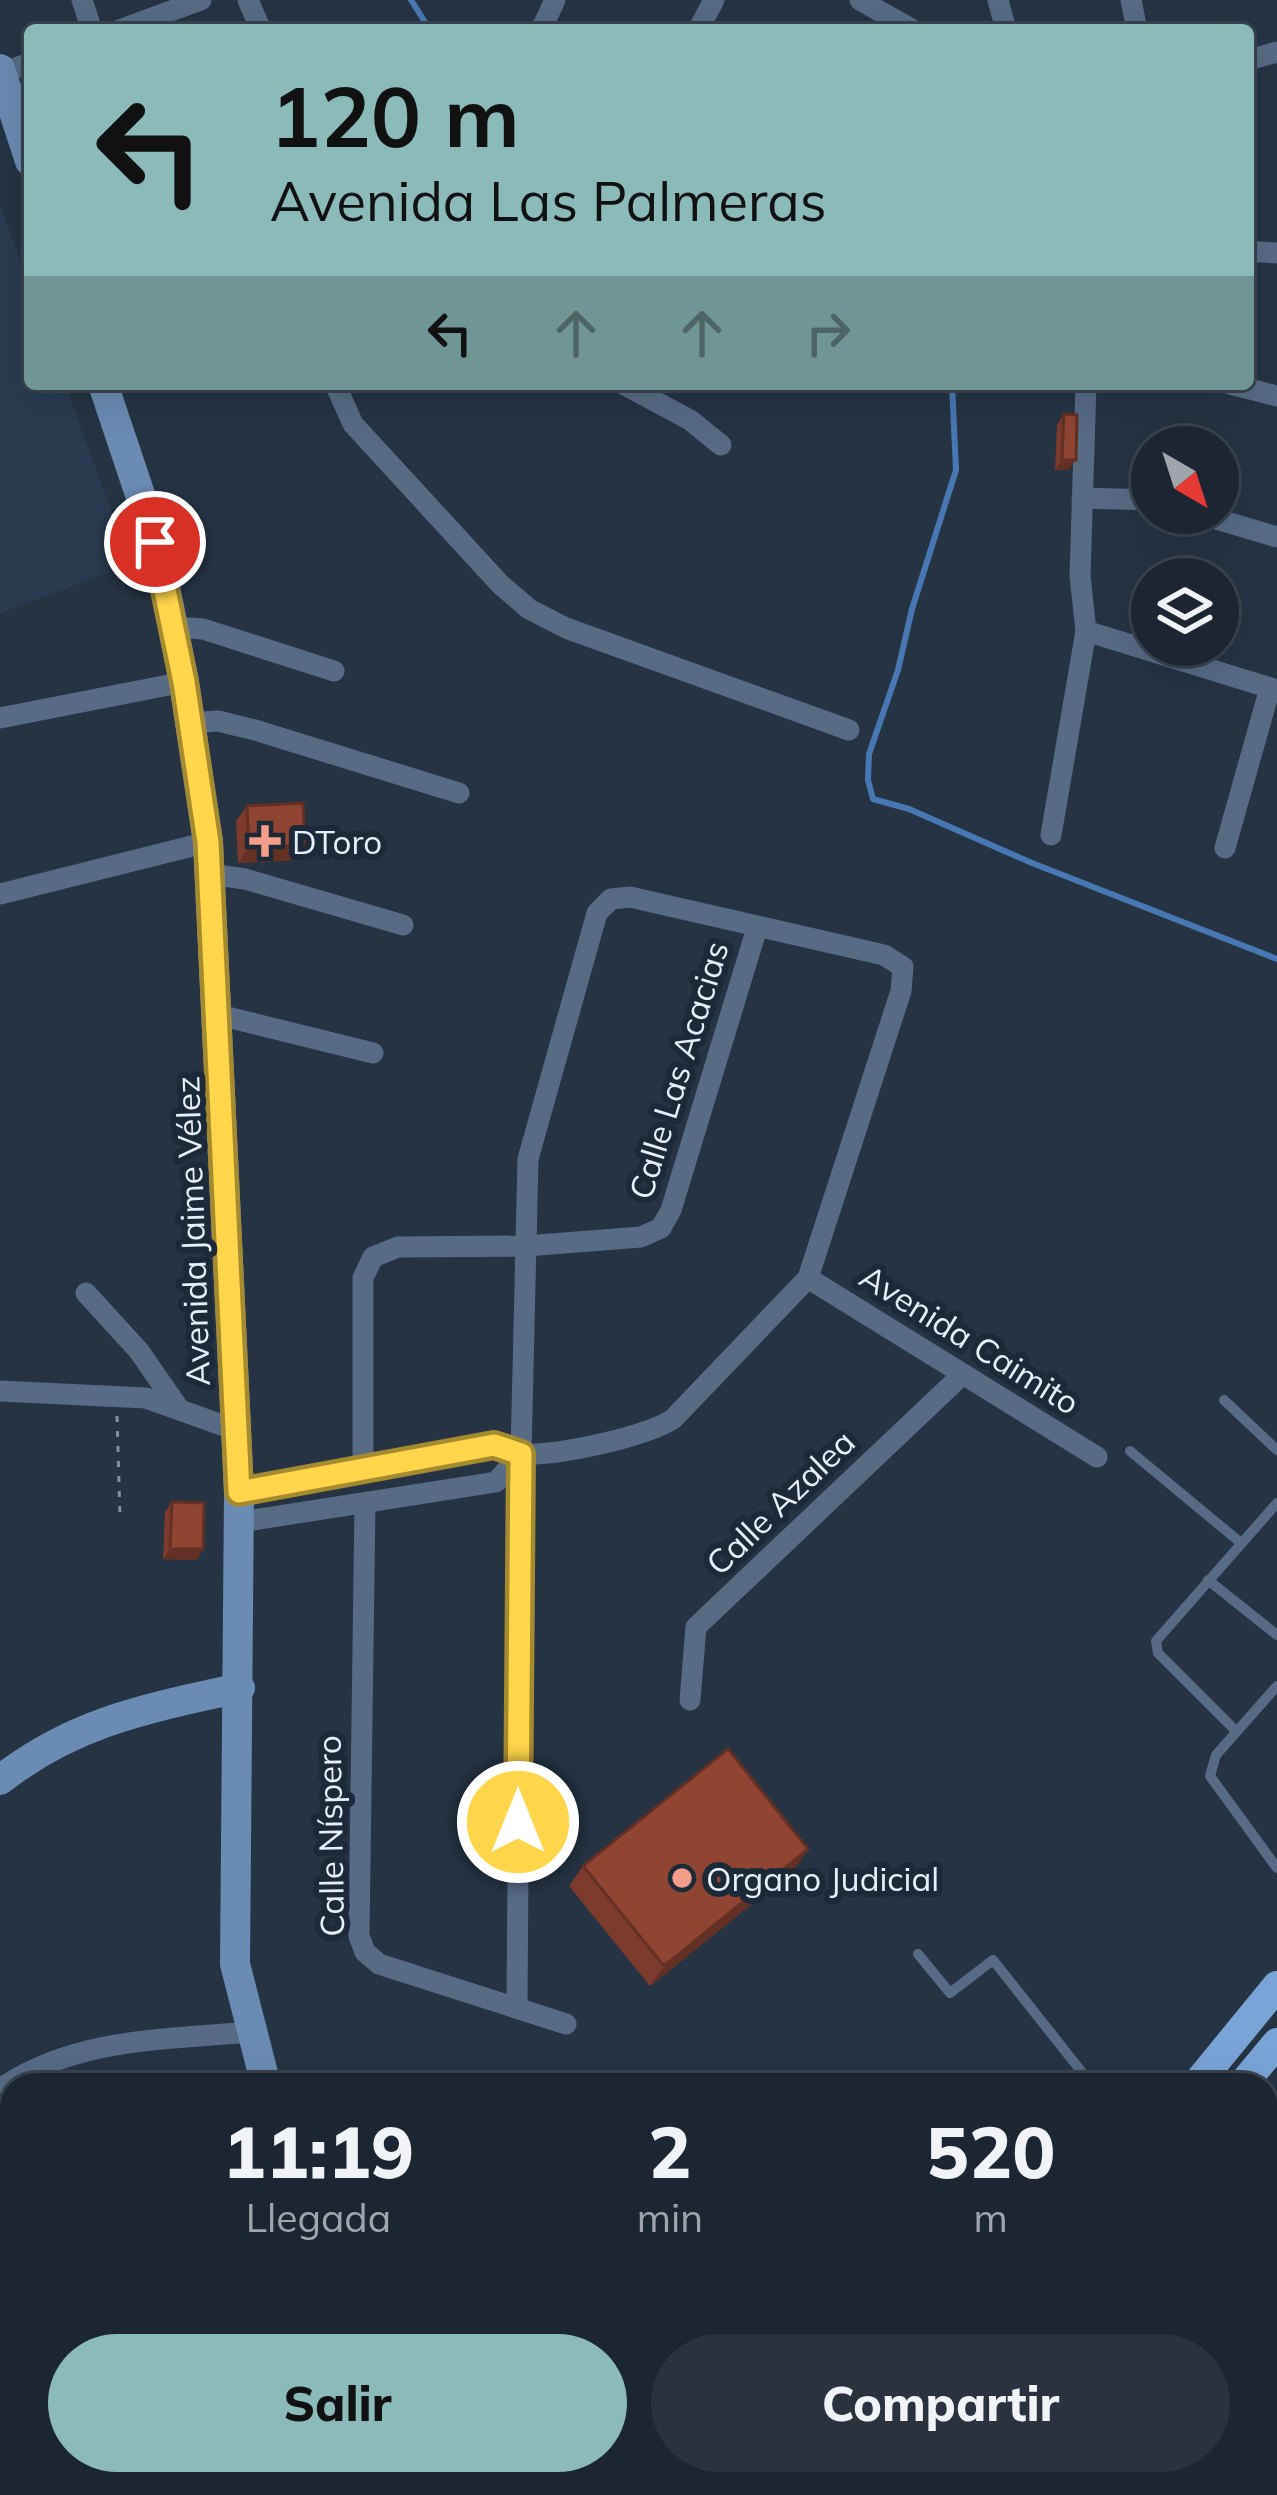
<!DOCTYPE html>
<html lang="es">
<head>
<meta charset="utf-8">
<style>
	body { margin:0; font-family:Mulish,sans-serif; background:#29323e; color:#f1f3f6; height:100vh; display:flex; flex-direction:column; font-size:45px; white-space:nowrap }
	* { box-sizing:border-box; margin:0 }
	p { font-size:39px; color:#a0a5ac }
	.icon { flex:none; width:66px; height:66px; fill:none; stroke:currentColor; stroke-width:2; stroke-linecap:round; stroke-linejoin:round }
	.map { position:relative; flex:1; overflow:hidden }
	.drawer { position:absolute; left:0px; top:2073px; width:1278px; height:423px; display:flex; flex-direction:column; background:#1c2632; border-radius:36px 36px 0 0; box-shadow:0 12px 48px #0002,0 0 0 3px #3a434d }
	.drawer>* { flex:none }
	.guide { position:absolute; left:24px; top:24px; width:1230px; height:366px; border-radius:12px; box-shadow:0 12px 48px #0002,0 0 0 3px #3a434d; background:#8bbbb9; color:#111; overflow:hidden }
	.needle { width:78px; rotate:141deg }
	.buttons { position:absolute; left:1131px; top:426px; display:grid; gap:24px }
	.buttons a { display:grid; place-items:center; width:108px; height:108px; border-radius:50%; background:#1c2632; box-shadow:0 12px 48px #0002,0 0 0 3px #3a434d; font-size:60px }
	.pin { position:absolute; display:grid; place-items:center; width:102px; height:102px; color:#fff; margin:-51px; border:6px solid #fff; border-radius:50%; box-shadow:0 3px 12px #0007 }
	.me { position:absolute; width:132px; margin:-66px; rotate:0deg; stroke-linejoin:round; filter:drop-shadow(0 0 9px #0008) }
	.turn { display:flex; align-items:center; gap:42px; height:252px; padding:0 48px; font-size:54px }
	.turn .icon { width:156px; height:156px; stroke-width:2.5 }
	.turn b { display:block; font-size:84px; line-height:102px }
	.lanes { display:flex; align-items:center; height:114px; padding:0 48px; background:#0003; justify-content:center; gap:60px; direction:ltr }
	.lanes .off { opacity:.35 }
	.eta { display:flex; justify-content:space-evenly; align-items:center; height:204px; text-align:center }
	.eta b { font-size:72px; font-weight:800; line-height:84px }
	.action { display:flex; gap:24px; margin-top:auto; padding:24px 48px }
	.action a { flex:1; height:138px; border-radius:72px; background:#8bbbb9; color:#111; font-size:48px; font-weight:800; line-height:138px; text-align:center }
	.action a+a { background:#29323e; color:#f1f3f6 }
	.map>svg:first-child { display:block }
	.built { fill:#2a3b51 }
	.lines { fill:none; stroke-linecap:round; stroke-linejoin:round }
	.stream { stroke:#4778b3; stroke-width:6 }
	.path { stroke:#85909e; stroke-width:3; stroke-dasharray:6 9; stroke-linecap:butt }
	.lane { stroke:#576b85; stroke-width:10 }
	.street { stroke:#576b85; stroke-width:21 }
	.secondary { stroke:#6a8bb4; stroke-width:30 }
	.primary { stroke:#79a4d8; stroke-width:30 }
	.wall { fill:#7c3b2c }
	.shaded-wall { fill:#653024 }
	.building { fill:#904533; stroke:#653024; stroke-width:3 }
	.route-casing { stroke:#a68a30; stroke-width:30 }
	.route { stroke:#ffd54a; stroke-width:21 }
	.poi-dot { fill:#f49e89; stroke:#1c2939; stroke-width:4.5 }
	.labels { text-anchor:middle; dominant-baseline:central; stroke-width:12; stroke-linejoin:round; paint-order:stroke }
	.poi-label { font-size:33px; fill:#e6effa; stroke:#1c2939; text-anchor:start }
	.street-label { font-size:33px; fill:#e6effa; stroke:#1c2939 }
</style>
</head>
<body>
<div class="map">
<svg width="1277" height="2495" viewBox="0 0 1277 2495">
	<rect width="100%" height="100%" fill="#253343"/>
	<path class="built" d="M 0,205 L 30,287 L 30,384 L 65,384 L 131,564 L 0,613 Z"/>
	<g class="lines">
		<g class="stream">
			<path d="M 411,0 L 430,30"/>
			<path d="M 952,384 L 956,470 L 912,609 L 898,670 L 869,754 L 868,780 L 873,799 L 909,809 L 1032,863 L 1277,959"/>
		</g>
		<g class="path">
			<path d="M 117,1416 L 120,1517"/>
			<path d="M 952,2484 L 948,2489 L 953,2493 L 960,2484"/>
		</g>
		<g class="lane">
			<path d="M 1224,1400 L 1277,1450"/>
			<path d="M 1130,1451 L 1241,1543"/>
			<path d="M 1208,1580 L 1277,1635"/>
			<path d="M 1277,1686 L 1216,1755 L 1210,1776 L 1277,1868"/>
			<path d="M 1236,1731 L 1158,1653 L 1156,1641 L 1277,1503"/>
			<path d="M 918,1954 L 950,1993 L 993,1960 L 1081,2071 L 1083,2085"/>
			<path d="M 496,2484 L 502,2495"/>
			<path d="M 579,2495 L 599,2484"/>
			<path d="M 724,2495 L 727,2484"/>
			<path d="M 778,2495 L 787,2484"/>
		</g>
		<g class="street">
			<path d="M 82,0 L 92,30"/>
			<path d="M 248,0 L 261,30"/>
			<path d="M 860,0 L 913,30"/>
			<path d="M 998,0 L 1006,30"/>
			<path d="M 1131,0 L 1137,30"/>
			<path d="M 119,30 L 201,0"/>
			<path d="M 541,30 L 555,0"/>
			<path d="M 698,30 L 714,0"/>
			<path d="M 1248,60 L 1277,52"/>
			<path d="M 1,73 L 30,63"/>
			<path d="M 1248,251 L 1277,253"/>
			<path d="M 335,384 L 353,424 L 500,584 L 529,609 L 566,628 L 849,730"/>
			<path d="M 623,384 L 690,420 L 721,445"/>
			<path d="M 1230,384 L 1277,396"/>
			<path d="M 1082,498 L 1152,500"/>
			<path d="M 1196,513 L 1277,537"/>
			<path d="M 173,627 L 203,629 L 334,671"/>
			<path d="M 1086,631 L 1277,690"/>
			<path d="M 0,718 L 184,682"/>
			<path d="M 190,723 L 218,721 L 255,730 L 459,793"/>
			<path d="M 1051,835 L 1086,631 L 1080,576 L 1086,384"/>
			<path d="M 1225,848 L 1270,688"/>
			<path d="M 210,874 L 245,879 L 403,925"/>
			<path d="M 0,894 L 208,842"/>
			<path d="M 219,1015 L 373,1053"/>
			<path d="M 808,1278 L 1097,1457"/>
			<path d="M 86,1293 L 139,1351 L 177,1406"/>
			<path d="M 0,1391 L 146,1398 L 236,1430"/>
			<path d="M 363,1469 L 363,1278 L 373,1257 L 398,1247 L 526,1246 L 641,1237 L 661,1228 L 671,1210 L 757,928"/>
			<path d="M 239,1492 L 494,1445 C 503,1448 513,1454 522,1454 C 557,1456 645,1437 673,1419 L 808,1278 L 901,991 L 903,967 L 884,955 L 630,897 L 611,899 L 597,913 L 528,1159 L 521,1454 L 517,2006"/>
			<path d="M 365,1503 L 359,1936 L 365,1952 L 379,1964 L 566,2024"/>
			<path d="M 240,1522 L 496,1482 L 521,1454"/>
			<path d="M 690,1700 L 696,1627 L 963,1374"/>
			<path d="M 0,2089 C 74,2038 163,2040 250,2032"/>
			<path d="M 0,2153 L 12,2175"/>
			<path d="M 177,2484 L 183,2495"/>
		</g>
		<g class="secondary">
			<path d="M 0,69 L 30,161"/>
			<path d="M 103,384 L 156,542 L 184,682 L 208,842 L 239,1492 L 235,1964 L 266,2085"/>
			<path d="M 0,1780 C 75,1721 149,1708 240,1688"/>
			<path d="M 420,2484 L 426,2495"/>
		</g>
		<g class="primary">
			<path d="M 1196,2085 L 1277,1986"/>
			<path d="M 1242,2085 L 1277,2043"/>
			<path d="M 849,2495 L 858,2484"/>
			<path d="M 899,2495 L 909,2484"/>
		</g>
	</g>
	<g class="wall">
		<path d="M 1064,414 L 1068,470 L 1055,470 L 1057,425 Z"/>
		<path d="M 247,806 L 305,845 L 294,860 L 238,863 L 236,821 Z"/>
		<path d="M 172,1502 L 203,1549 L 196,1560 L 163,1559 L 165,1512 Z"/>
		<path d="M 808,1849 L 794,1870 L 650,1986 L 569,1886 L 583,1866 Z"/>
	</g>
	<g class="shaded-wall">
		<path d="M 1062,460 L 1076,460 L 1068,470 L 1055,470 Z"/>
		<path d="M 305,845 L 294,860 L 238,863 L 249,848 Z"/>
		<path d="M 170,1549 L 203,1549 L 196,1560 L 163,1559 Z"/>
		<path d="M 808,1849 L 794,1870 L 650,1986 L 664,1966 Z"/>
	</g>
	<g class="building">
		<path d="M 1064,414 L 1077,415 L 1076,460 L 1062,460 Z"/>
		<path d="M 303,803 L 305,845 L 249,848 L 247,806 Z"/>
		<path d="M 172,1502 L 204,1503 L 203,1549 L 170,1549 Z"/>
		<path d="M 728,1749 L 808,1849 L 664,1966 L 583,1866 Z"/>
		<path d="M 1277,2186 L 1277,2495 L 1026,2495 L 1035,2484 L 1266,2484 L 1266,2199 Z"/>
		<path d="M 350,2484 L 401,2484 L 407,2495 L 331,2495 Z"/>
		<path d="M 613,2484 L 634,2484 L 639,2495 L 592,2495 Z"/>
	</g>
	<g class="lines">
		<defs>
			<path id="route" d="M 155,542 L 184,682 L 208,842 L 239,1492 L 494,1445 L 521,1454 L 518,1822"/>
		</defs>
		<use href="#route" class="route-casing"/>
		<use href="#route" class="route"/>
	</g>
	<g class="poi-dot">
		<path d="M259 823h12v12h12v12h-12v12h-12v-12h-12v-12h12z"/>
		<circle cx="682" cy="1878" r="12"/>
	</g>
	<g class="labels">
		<g class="poi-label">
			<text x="292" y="841">DToro</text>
			<text x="706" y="1878">Organo Judicial</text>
		</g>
		<g class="street-label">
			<text transform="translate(678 1070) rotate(-73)">Calle Las Acacias</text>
			<text transform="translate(192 1231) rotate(-92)">Avenida Jaime Vélez</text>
			<text transform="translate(970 1339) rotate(32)">Avenida Caimito</text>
			<text transform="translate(780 1502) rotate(-44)">Calle Azalea</text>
			<text transform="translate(330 1836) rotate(-91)">Calle Níspero</text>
		</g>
	</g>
</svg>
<div class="buttons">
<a><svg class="needle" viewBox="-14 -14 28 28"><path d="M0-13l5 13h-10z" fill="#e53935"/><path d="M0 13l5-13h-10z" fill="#a0a5ac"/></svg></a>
<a><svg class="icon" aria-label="layers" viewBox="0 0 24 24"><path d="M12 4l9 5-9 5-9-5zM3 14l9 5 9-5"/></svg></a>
</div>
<div class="pin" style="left:155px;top:542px;background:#d93025"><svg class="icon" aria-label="arrive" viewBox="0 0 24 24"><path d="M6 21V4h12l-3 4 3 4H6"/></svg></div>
<svg class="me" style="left:518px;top:1822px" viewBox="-20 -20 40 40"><circle r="17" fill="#ffd54a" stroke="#fff" stroke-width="3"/><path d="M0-11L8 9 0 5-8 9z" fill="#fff"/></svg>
<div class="guide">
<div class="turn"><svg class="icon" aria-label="left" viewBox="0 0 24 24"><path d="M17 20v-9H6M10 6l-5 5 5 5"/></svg><div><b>120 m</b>Avenida Las Palmeras</div></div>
<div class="lanes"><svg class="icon" aria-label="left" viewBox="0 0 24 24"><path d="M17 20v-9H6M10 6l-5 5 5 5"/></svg><svg class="icon off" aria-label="ahead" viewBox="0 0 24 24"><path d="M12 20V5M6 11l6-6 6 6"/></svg><svg class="icon off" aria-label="ahead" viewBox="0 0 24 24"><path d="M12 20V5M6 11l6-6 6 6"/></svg><svg class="icon off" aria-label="right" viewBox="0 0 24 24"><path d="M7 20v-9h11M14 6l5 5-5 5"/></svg></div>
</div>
<section class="drawer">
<div class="eta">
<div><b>11:19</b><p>Llegada</p></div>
<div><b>2</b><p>min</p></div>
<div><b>520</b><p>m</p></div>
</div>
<div class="action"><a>Salir</a><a>Compartir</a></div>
</section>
</div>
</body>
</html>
